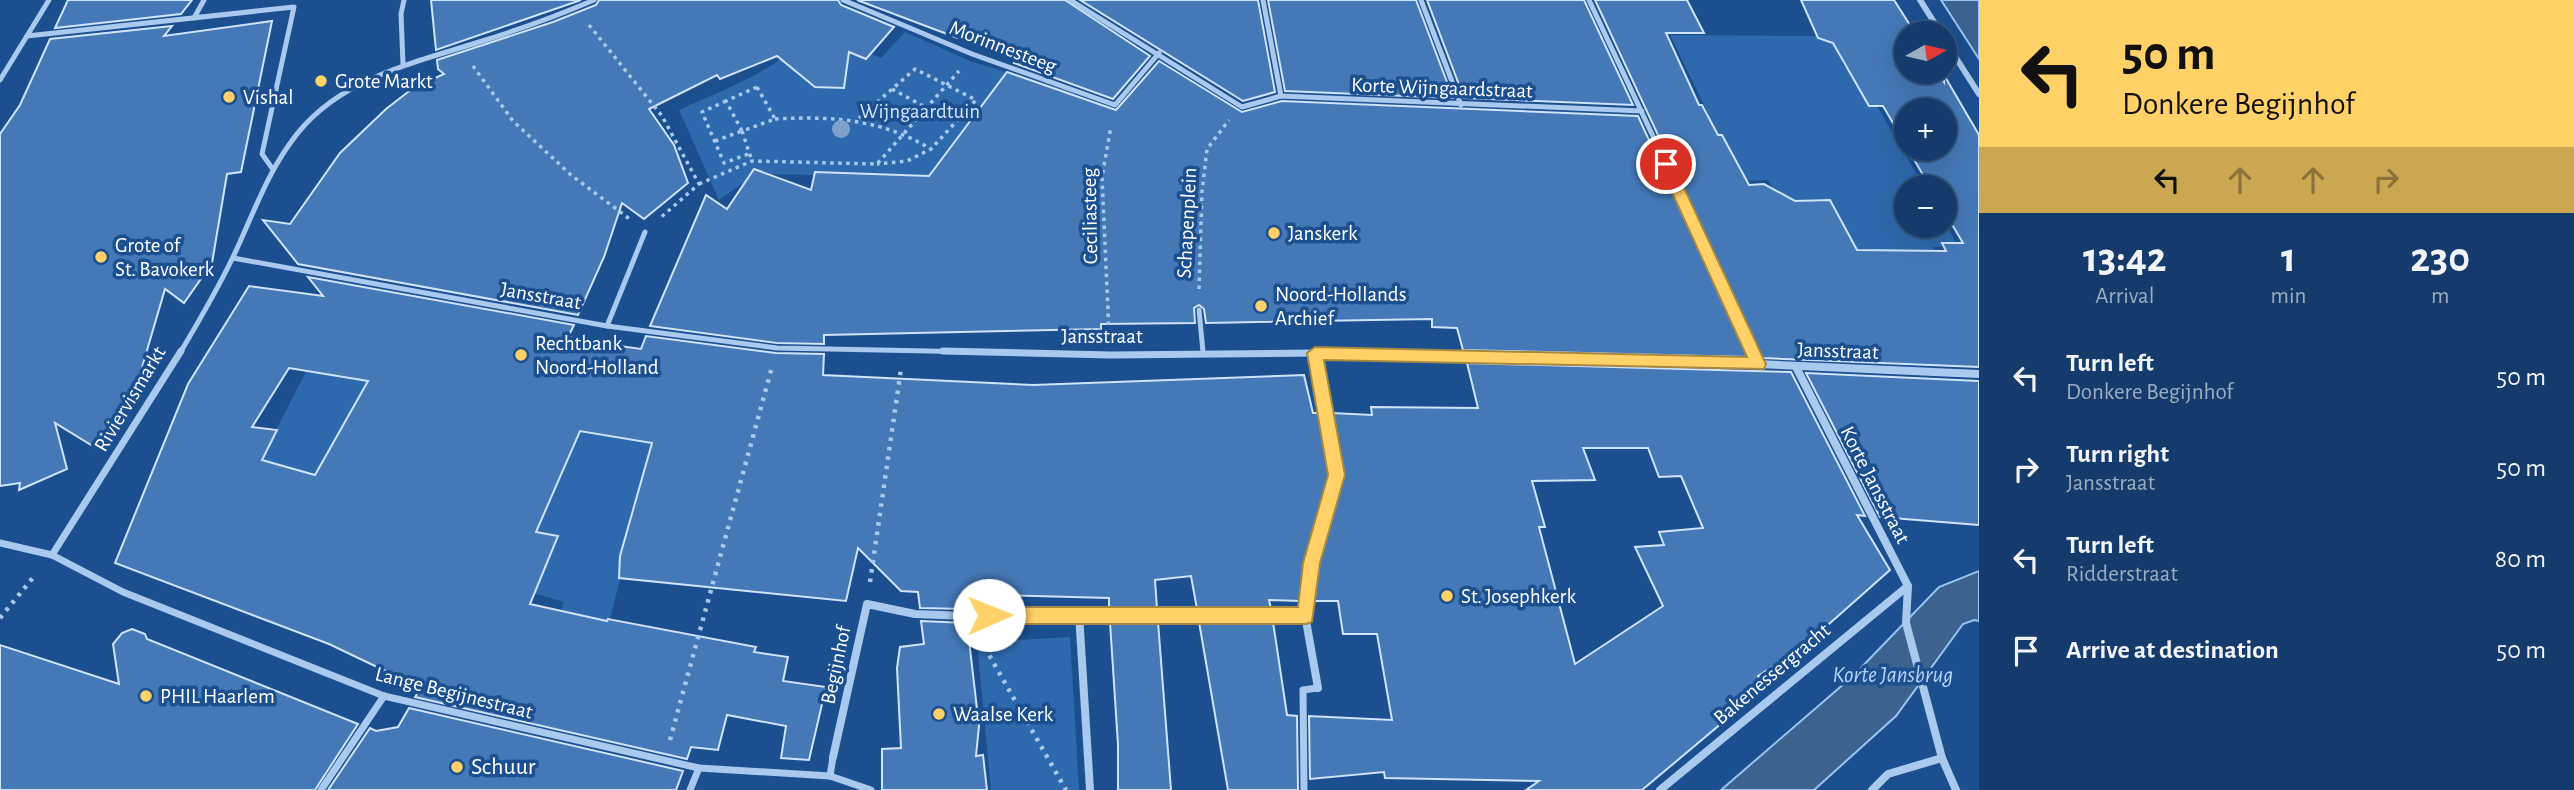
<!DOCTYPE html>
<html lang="en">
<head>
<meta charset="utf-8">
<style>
	body { margin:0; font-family:"Alegreya Sans",sans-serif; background:#1d4271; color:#f1f3f6; height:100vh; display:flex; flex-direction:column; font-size:26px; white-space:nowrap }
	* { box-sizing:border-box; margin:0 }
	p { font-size:23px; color:#9dadc1 }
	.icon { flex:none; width:38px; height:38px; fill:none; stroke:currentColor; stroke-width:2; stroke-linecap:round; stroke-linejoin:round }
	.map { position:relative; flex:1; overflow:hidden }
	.sheet { display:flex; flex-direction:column; background:#143b6b; width:595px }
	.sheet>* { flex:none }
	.top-card { background:#ffd166; color:#111; overflow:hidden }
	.needle { width:46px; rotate:82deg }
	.controls { position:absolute; left:1894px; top:21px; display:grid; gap:14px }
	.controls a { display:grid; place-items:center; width:63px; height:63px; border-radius:50%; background:#143b6b; box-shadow:0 7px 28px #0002,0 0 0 2px #33557e; font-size:35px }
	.pin { position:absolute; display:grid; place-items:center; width:60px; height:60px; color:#fff; margin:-30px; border:4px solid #fff; border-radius:50%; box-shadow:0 2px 7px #0007 }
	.me { position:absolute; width:77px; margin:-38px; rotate:89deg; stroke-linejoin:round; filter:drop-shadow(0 0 5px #0008) }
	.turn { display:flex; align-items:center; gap:24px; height:147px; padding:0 28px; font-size:32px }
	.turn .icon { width:91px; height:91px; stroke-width:2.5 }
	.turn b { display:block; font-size:49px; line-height:60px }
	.lanes { display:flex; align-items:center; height:66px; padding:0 28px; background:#0003; justify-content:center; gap:35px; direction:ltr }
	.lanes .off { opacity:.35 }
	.eta { display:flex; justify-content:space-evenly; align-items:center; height:119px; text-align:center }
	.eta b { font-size:42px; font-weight:600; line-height:49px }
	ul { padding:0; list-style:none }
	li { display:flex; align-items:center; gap:21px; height:91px; padding:0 28px }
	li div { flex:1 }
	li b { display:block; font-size:26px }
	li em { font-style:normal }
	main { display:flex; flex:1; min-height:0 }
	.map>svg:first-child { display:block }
	.green { fill:#2e69ad }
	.water { fill:#3c6290; stroke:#9cc4f0; stroke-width:2 }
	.building { fill:#4478b7; stroke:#cfe3fa; stroke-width:2; fill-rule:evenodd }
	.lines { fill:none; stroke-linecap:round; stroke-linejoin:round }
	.path-far1 { stroke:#a9c9ee; stroke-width:3.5; stroke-dasharray:3.5 4.5; stroke-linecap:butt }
	.path { stroke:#a9c9ee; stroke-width:4.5; stroke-dasharray:3.5 6; stroke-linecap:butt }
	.pedestrian-far1 { stroke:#a9c9ee; stroke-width:5 }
	.pedestrian { stroke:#a9c9ee; stroke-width:7 }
	.minor-far1 { stroke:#a9c9ee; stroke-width:6 }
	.minor { stroke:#a9c9ee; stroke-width:8 }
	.tree { fill:#7ea0ca }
	.route { fill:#ffd166; stroke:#a68842; stroke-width:2 }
	.poi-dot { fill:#ffd166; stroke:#1b4f8f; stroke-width:2.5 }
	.labels { text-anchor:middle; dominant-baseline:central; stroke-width:7; stroke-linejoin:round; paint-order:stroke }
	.street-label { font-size:21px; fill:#fff; stroke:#1b4f8f }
	.poi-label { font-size:21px; fill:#fff; stroke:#1b4f8f; text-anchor:start }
	.park-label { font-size:21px; fill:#cfe3fa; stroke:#1b4f8f }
	.water-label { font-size:23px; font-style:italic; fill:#b5d3f5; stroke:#1b4f8f }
	.near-poi-label { font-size:24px; fill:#fff; stroke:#1b4f8f; text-anchor:start }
</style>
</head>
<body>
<main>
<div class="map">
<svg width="1979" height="790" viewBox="0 0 1979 790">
	<rect width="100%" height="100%" fill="#1b4f8f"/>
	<g class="green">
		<path d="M 815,31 L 881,58 L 905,32 L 970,61 L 1076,93 L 1068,107 L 1092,164 L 924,177 L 756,174 L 719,200 L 679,110 C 728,88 777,70 815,31 Z"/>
		<path d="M 1670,35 L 1836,36 L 1843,65 L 1862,80 L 1924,187 L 1906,187 L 1906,226 L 1944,226 L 1944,221 L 1958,246 L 1933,247 L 1945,268 L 1819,270 L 1768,180 L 1741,181 Z"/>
		<path d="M 311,362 L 555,413 L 581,431 L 655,444 L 598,665 L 547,656 L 564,602 L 446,568 L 221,537 Z"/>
		<path d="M 1070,637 L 1079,790 L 991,790 L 977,642 Z"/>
	</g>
	<g class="water">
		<path d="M 1941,0 L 1979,0 L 1979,59 Z"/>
		<path d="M 1979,571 L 1979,621 L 1974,620 L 1963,624 L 1896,716 L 1814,790 L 1721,790 L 1853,676 L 1939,587 Z"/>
	</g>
	<g class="building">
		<path d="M 68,0 L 192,0 L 181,14 L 55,28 Z"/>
		<path d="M 431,0 L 581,0 L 436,50 Z"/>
		<path d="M 599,0 L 838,0 L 841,5 L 894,27 L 866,59 L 849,52 L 844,88 L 815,87 L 777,56 L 720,79 L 717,75 L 649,109 L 674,145 L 688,183 L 644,219 L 622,203 L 604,257 L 578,315 L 298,264 L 263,220 L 290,224 L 340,153 L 386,109 L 413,88 L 444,74 L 438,69 L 437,60 L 553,22 L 596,5 Z"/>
		<path d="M 857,0 L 1065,0 L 1150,56 L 1113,99 L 1014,63 L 1016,60 Z"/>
		<path d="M 1080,0 L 1258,0 L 1275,92 L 1243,101 Z"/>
		<path d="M 1268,0 L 1416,0 L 1453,98 L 1285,91 Z"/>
		<path d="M 1427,0 L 1584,0 L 1633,105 L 1464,98 Z"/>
		<path d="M 1595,0 L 1687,0 L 1704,33 L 1666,33 L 1699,105 L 1702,105 L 1718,135 L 1722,135 L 1749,185 L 1764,184 L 1795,201 L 1830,200 L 1857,250 L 1946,251 L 1942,243 L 1963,243 L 1944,211 L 1944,187 L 1930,187 L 1908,149 L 1944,149 L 1944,110 L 1906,110 L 1906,145 L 1883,106 L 1869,106 L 1833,43 L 1818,38 L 1801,0 L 1894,0 L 1915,33 L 1906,33 L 1906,72 L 1938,72 L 1944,82 L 1944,75 L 1979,135 L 1979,367 L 1762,358 Z"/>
		<path d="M 272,21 L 241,172 L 227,174 L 212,263 L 184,303 L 165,289 L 128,415 L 96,448 L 55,423 L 67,469 L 19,490 L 20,483 L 0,486 L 0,134 L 20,105 L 50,39 L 172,26 L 164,36 Z"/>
		<path d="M 1159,61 L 1242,112 L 1282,101 L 1638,116 L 1748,357 L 1463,350 L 1457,328 L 1432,327 L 1432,319 L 1206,323 L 1204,309 L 1199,305 L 1194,308 L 1195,323 L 1101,324 L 1101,329 L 824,335 L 824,344 L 777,343 L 650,326 L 706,195 L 727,209 L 754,169 L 811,190 L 815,172 L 929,176 L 1007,72 L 1116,110 Z"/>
		<path d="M 308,277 L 574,325 L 568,337 L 605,344 L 641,349 L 646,336 L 776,353 L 824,354 L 823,375 L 1033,385 L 1304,375 L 1313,413 L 1319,413 L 1329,475 L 1306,561 L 1300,601 L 1269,600 L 1271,609 L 1197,609 L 1191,576 L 1155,580 L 1157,609 L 1109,609 L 1109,598 L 963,594 L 965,609 L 920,608 L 918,592 L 901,591 L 858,548 L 846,601 L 619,578 L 620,556 L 652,443 L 580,431 L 536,532 L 558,536 L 530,604 L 607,621 L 608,619 L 756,647 L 754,652 L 788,657 L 783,681 L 826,687 L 809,760 L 781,758 L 786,726 L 727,715 L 718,750 L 691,747 L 687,759 L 415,697 L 421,688 L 329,644 L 115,563 L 188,384 L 249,286 L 323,296 ZM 289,368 L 368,381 L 315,475 L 262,460 L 277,430 L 252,427 Z"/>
		<path d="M 1467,363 L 1791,372 L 1865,516 L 1857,515 L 1890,570 L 1803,647 L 1758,676 L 1766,686 L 1642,790 L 1526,790 L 1539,781 L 1385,778 L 1384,772 L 1310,779 L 1309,716 L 1392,720 L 1377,634 L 1343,634 L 1338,601 L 1314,601 L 1318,564 L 1342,476 L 1332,413 L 1372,415 L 1371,407 L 1478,408 ZM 1583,448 L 1648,448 L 1659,477 L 1681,476 L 1703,528 L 1659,532 L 1664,545 L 1635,547 L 1663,606 L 1575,664 L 1539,527 L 1545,527 L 1532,481 L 1595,480 Z"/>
		<path d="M 1806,373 L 1979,381 L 1979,525 L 1880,517 Z"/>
		<path d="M 921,621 L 967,623 L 979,726 L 976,756 L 983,755 L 987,790 L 882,790 L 882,749 L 901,748 L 897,668 L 900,647 L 924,644 Z"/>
		<path d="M 1110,622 L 1158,622 L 1171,790 L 1118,790 L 1118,745 Z"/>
		<path d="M 1199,622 L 1273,622 L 1287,715 L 1297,716 L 1298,790 L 1228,790 Z"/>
		<path d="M 132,629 L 145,634 L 147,639 L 358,724 L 315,790 L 0,790 L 0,645 L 119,684 L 113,644 L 122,633 Z"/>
		<path d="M 409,708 L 683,771 L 676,790 L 328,790 L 370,728 L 376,731 L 398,727 Z"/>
	</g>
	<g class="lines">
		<g class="path-far1">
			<path d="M 589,25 L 662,116 L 699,184 L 659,219"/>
			<path d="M 473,66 L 513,121 L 571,175 L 631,220"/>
			<path d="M 757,87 L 775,119 L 742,131 L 726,101 Z"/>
			<path d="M 892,89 L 927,108"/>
			<path d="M 726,101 L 702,112 L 724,163 L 751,153"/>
			<path d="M 859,118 L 915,69 L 976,100 L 931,149"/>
			<path d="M 775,119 C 833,116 881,119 931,149 L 907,161 L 877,164"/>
			<path d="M 742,131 L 752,161"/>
			<path d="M 715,141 L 742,131"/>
			<path d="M 699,184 L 752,161 L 877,164 L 959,71"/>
			<path d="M 1199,289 L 1202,192 L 1207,149 L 1229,120"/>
			<path d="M 1109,333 L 1102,177 L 1111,126"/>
		</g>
		<g class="path">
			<path d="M 870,582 L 901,369"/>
			<path d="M 0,618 L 36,574"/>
			<path d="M 980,639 L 1066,790"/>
			<path d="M 670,740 L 772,367"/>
		</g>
		<g class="pedestrian-far1">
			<path d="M 843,0 L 972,54 L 1115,105 L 1159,53"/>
			<path d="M 1070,0 L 1242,107 L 1281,96 L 1642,111"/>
			<path d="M 1263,0 L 1281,96"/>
			<path d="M 1421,0 L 1461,105"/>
			<path d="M 1589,0 L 1666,164"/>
			<path d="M 194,18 L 204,0"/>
			<path d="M 27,36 L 294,7 L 262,154 L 272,168"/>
			<path d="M 403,64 L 401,14 L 404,0"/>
			<path d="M 0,80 L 49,0"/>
			<path d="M 233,258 L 607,326 L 777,348 L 1026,353"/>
			<path d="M 1199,310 L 1203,352"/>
			<path d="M 607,326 L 645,232"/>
			<path d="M 180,353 C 199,321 218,289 234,255 C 252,217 266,176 291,142 C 335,79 411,64 479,42 C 518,30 557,16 594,0"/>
			<path d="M 1291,353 L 1315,353"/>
		</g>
		<g class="pedestrian">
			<path d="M 943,351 L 1110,355 L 1315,353"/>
			<path d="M 0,543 L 52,555 L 123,592 L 384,696 L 699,768 L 830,776 L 871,790"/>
			<path d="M 52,555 L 181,351"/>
			<path d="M 830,776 L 833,757"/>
			<path d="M 321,790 L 384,696"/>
			<path d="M 690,790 L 699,768"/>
			<path d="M 1304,790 L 1303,690 L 1318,688"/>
		</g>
		<g class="minor-far1">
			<path d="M 1920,0 L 1941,33"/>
			<path d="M 1944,39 L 1979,94"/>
			<path d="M 1666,164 L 1753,353"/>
			<path d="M 1315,353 L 1325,353"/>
		</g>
		<g class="minor">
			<path d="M 1752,351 L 1758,364"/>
			<path d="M 1796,367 L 1908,586 L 1906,623 L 1942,758 L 1956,790"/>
			<path d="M 1079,614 L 1090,790"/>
			<path d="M 1318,688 L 1305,615 L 1312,563 L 1336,475 L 1315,353 L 1758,364 L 1979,374"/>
			<path d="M 833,757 L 867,604 L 915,614 L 966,616 L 1305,615"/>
			<path d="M 1660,790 L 1908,586"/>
			<path d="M 1872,790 L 1888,774 L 1942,758"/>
		</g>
	</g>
	<circle class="tree" cx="841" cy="129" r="9"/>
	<path class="route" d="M 1666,158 L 1673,164 L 1766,364 L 1764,369 L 1324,360 L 1345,475 L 1320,563 L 1312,622 L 1306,624 L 989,624 L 983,622 L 980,615 L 983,609 L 989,607 L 1298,607 L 1303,563 L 1328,475 L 1307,353 L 1315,347 L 1747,357 L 1659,164 Z"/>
	<g class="poi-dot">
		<circle cx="321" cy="81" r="7"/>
		<circle cx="229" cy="97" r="7"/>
		<circle cx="1274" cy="233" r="7"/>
		<circle cx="101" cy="257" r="7"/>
		<circle cx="1261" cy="306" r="7"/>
		<circle cx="521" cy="355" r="7"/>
		<circle cx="1447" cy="596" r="7"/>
		<circle cx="146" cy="696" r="7"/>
		<circle cx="939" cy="714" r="7"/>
		<circle cx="457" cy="767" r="7"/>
	</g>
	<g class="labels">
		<g class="street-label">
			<text transform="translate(1003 47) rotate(21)">Morinnesteeg</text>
			<text transform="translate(1442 88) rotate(2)">Korte Wijngaardstraat</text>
			<text transform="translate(1090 216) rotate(-91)">Ceciliasteeg</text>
			<text transform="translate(1187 223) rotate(-87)">Schapenplein</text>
			<text transform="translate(541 296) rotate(10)">Jansstraat</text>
			<text x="1102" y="336">Jansstraat</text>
			<text transform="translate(1838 351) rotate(2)">Jansstraat</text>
			<text transform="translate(130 399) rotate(-59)">Riviervismarkt</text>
			<text transform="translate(1875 485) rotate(63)">Korte Jansstraat</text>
			<text transform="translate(836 665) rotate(-78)">Begijnhof</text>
			<text transform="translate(1772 674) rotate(-40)">Bakenessergracht</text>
			<text transform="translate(454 693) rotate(14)">Lange Begijnestraat</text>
		</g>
		<g class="poi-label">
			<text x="335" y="81">Grote Markt</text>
			<text x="243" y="97">Vishal</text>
			<text x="1288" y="233">Janskerk</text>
			<text x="115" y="245">Grote of<tspan x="115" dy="24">St. Bavokerk</tspan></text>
			<text x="1275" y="294">Noord-Hollands<tspan x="1275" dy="24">Archief</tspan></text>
			<text x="535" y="343">Rechtbank<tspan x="535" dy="24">Noord-Holland</tspan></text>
			<text x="1461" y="596">St. Josephkerk</text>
			<text x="160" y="696">PHIL Haarlem</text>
			<text x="953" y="714">Waalse Kerk</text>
		</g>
		<g class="park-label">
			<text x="920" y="111">Wijngaardtuin</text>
		</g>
		<g class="water-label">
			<text x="1893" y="675">Korte Jansbrug</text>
		</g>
		<g class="near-poi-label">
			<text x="471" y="767">Schuur</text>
		</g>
	</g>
</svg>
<div class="controls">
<a><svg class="needle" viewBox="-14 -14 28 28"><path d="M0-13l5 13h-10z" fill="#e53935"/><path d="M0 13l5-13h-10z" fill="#9dadc1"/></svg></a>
<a>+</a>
<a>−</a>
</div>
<div class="pin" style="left:1666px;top:164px;background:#d93025"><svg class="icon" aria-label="arrive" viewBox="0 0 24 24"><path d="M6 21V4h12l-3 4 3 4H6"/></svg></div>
<svg class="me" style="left:989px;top:615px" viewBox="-20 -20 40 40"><circle r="19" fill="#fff"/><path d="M0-13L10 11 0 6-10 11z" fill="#ffd166"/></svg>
</div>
<section class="sheet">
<div class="top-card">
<div class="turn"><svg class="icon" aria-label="left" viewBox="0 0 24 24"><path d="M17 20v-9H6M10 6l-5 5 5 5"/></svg><div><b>50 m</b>Donkere Begijnhof</div></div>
<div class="lanes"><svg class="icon" aria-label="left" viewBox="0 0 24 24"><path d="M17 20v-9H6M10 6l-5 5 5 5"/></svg><svg class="icon off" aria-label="ahead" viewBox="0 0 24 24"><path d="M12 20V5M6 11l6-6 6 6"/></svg><svg class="icon off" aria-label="ahead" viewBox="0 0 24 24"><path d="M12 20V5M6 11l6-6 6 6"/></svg><svg class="icon off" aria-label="right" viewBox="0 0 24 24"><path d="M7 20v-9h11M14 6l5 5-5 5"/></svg></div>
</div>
<div class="eta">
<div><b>13:42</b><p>Arrival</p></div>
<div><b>1</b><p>min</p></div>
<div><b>230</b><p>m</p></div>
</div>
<ul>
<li><svg class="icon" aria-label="left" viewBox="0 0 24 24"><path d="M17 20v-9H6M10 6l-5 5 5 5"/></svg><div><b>Turn left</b><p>Donkere Begijnhof</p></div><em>50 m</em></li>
<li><svg class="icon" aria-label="right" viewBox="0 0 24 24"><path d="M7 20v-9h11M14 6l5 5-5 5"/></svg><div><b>Turn right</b><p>Jansstraat</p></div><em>50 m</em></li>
<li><svg class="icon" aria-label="left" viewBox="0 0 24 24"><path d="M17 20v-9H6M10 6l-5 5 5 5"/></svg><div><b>Turn left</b><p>Ridderstraat</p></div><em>80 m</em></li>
<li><svg class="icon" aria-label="arrive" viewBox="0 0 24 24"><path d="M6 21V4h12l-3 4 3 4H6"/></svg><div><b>Arrive at destination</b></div><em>50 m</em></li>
</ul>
</section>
</main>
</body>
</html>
